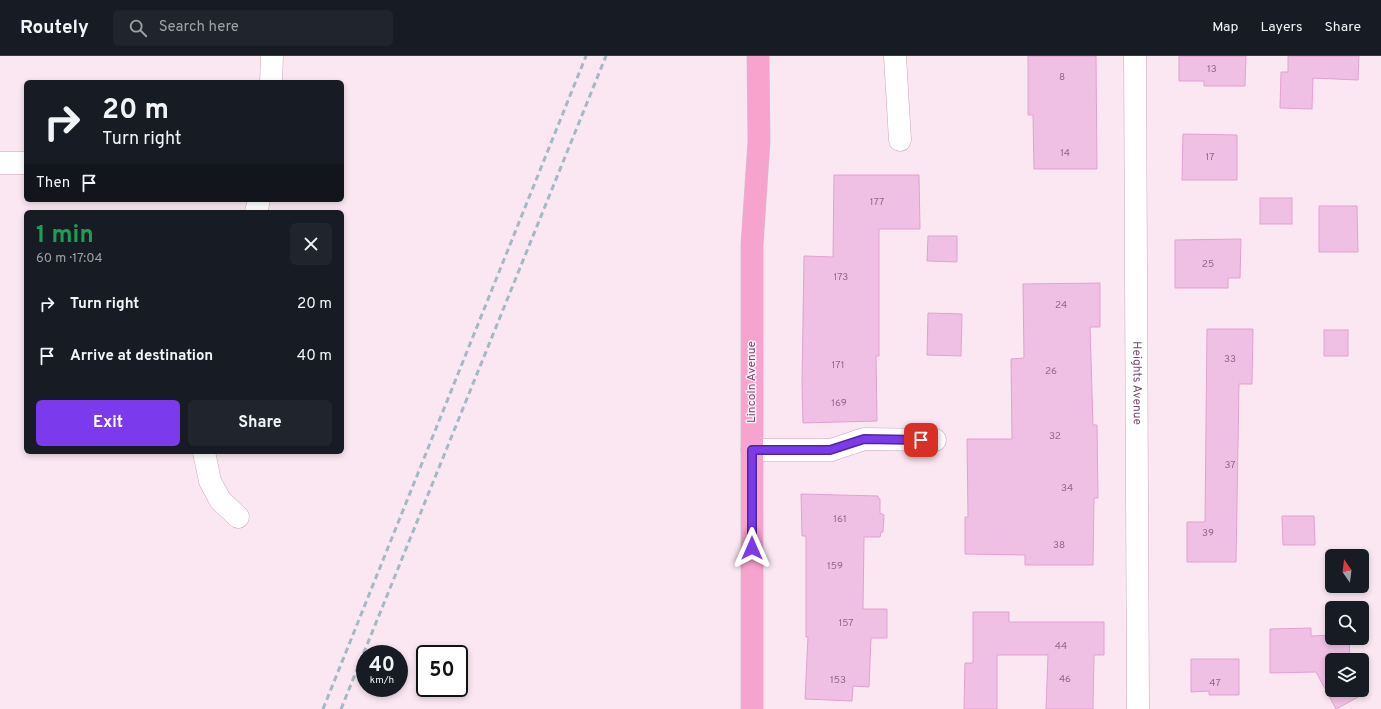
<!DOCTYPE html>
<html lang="en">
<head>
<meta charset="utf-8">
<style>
	body { margin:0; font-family:Overpass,sans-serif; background:#20242c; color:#f1f3f6; height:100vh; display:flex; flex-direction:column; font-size:15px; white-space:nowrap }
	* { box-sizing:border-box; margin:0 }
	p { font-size:13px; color:#9ea1a6 }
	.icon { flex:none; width:22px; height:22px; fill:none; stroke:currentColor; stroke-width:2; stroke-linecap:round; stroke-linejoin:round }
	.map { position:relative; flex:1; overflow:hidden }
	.drawer { position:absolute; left:24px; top:154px; width:320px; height:244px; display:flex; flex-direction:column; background:#171b24; border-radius:6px; box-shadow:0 2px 6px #0003 }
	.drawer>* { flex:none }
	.hud { position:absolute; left:24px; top:24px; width:320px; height:122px; border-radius:6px; box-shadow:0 2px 6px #0003; background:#171b24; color:#f1f3f6; overflow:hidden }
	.needle { width:26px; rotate:346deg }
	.controls { position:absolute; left:1325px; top:493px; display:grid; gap:8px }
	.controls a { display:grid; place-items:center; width:44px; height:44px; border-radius:6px; background:#171b24; box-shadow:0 2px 6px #0003; font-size:20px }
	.speed { position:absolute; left:356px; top:589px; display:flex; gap:8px; font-size:20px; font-weight:700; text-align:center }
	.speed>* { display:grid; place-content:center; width:52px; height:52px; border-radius:50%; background:#171b24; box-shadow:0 2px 6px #0003; line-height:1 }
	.speed small { font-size:10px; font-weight:400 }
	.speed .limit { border:2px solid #111; border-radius:6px; background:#fff; color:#111 }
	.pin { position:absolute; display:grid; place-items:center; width:34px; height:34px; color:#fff; margin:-17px; border-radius:8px; box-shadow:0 2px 6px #0006 }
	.me { position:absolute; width:44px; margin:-22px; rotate:0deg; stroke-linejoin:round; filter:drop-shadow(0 0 3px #0008) }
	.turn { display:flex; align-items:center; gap:14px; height:84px; padding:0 12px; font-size:18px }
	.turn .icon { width:52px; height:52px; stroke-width:2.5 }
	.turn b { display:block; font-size:28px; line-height:34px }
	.then { display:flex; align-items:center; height:38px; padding:0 12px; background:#0003; gap:8px; font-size:15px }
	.round { display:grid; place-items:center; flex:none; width:42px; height:42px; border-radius:6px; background:#20242c }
	.headline { display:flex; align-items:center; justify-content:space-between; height:68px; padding:0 12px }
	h1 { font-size:24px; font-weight:700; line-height:30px; color:#1e9e55 }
	.primary-button { display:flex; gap:8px; margin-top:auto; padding:8px 12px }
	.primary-button a { flex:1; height:46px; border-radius:6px; background:#7c3aed; color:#fff; font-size:16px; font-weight:700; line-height:46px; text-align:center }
	.primary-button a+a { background:#20242c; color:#f1f3f6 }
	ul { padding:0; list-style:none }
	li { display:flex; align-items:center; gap:12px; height:52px; padding:0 12px }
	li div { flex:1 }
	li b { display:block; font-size:15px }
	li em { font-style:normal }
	header { display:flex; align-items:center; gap:24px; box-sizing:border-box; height:56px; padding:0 20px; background:#171b24; border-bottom:1px solid #363941 }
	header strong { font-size:19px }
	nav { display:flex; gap:22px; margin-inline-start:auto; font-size:14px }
	.search { width:280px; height:36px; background:#20242c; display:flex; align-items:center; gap:10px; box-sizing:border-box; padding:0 14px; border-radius:6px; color:#9ea1a6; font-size:15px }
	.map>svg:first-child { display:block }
	.building { fill:#efc0e3; stroke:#e1a1d1 }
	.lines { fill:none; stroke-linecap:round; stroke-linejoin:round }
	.minor-casing { stroke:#c8a8be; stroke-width:23 }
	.major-casing { stroke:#d2c6d0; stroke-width:23 }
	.minor { stroke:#fff; stroke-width:22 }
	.major { stroke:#f6a3cd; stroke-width:22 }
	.rail { stroke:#a5b8c5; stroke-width:3; stroke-dasharray:6 4; stroke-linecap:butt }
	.route-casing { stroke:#51269a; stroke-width:10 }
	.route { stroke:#7c3aed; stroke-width:7 }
	.labels { text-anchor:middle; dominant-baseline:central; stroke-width:3; stroke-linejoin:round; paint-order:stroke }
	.number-label { font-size:10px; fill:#926989 }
	.street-label { font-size:12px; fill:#734c6b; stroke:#feedf6 }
</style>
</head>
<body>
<header>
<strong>Routely</strong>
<div class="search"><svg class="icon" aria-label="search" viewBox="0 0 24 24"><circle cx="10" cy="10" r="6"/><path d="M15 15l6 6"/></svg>Search here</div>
<nav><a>Map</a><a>Layers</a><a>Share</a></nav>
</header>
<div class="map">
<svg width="1381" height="653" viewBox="0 0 1381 653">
	<rect width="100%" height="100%" fill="#fbe7f1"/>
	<g class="building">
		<path d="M 1028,0 L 1096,0 L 1097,113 L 1034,113 L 1033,59 L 1028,59 Z"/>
		<path d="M 1179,0 L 1246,0 L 1245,30 L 1204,30 L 1204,25 L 1179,25 Z"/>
		<path d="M 1288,0 L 1359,0 L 1358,24 L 1313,22 L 1312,53 L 1280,52 L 1281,16 L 1288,16 Z"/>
		<path d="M 1183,78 L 1237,79 L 1237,124 L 1182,124 Z"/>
		<path d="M 834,119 L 919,119 L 920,173 L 879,173 L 879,300 L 876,300 L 877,365 L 803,367 L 802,328 L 804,200 L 833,201 Z"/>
		<rect x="1260" y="142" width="32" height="26"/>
		<path d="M 1319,150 L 1357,150 L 1358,196 L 1319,196 Z"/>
		<path d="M 928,180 L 957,180 L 957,206 L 927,205 Z"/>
		<path d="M 1241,183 L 1240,222 L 1228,222 L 1228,232 L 1175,232 L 1175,184 Z"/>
		<path d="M 1100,227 L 1100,271 L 1090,271 L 1093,369 L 1097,369 L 1098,442 L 1094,442 L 1093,509 L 1025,509 L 1025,499 L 965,498 L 965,461 L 968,461 L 967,383 L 1012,383 L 1011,303 L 1024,302 L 1023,228 Z"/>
		<path d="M 928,257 L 962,258 L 961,300 L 927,299 Z"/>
		<path d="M 1207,273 L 1253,273 L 1252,328 L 1239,328 L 1236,506 L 1187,506 L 1187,466 L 1205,466 Z"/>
		<rect x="1324" y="274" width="24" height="26"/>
		<path d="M 801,438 L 878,440 L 878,442 L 880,443 L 880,457 L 884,459 L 883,476 L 881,476 L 880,481 L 864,481 L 863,553 L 887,553 L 887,582 L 871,582 L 869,631 L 853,630 L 852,645 L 805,643 L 808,581 L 806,581 L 806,480 L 802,480 Z"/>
		<path d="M 1282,460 L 1314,460 L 1315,489 L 1283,489 Z"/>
		<path d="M 973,556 L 1009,556 L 1009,566 L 1104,566 L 1104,599 L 1094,599 L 1093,653 L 1046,653 L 1048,599 L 997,599 L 997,653 L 964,653 L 965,607 L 973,607 Z"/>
		<path d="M 1311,572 L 1311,580 L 1332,579 L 1332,582 L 1349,582 L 1350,604 L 1332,604 L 1332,634 L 1359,634 L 1362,639 L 1336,653 L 1316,616 L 1270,617 L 1270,573 Z"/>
		<path d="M 1191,603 L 1239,603 L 1239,639 L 1209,639 L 1209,635 L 1191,636 Z"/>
	</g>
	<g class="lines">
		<defs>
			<g id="minor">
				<path d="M 895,0 L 900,84"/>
				<path id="s1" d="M 1135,0 L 1138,653"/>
				<path d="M 271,26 L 272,0"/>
				<path d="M 0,107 L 26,107"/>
				<path d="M 256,156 L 259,144"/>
				<path d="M 752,394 L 831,394 L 864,383 L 935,384"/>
				<path d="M 204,396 L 210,425 L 220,444 L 238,461"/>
			</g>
			<path id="major" d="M 752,653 L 752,189 L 759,85 L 758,0"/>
		</defs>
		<use href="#minor" class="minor-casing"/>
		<use href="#major" class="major-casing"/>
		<use href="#minor" class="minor"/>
		<use href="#major" class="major"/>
		<g class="rail">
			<path d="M 323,653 L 586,0"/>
			<path d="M 341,653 L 606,0"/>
		</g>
	</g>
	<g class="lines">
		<defs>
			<path id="route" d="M 752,492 L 752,394 L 830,394 L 864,383 L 921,384"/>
		</defs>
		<use href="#route" class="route-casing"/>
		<use href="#route" class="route"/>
	</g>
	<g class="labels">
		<g class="number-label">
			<text x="1212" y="13">13</text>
			<text x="1062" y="21">8</text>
			<text x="1065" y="97">14</text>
			<text x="1210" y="101">17</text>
			<text x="877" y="146">177</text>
			<text x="1208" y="208">25</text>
			<text x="841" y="221">173</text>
			<text x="1061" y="249">24</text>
			<text x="1230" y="303">33</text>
			<text x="838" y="309">171</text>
			<text x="1051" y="315">26</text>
			<text x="839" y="347">169</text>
			<text x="1055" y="380">32</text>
			<text x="1230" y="409">37</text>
			<text x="1067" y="432">34</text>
			<text x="840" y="463">161</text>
			<text x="1208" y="477">39</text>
			<text x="1059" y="489">38</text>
			<text x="835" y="510">159</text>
			<text x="846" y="567">157</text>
			<text x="1061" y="590">44</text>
			<text x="1065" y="623">46</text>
			<text x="838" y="624">153</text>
			<text x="1215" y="627">47</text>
		</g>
		<g class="street-label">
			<text transform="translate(752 326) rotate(-90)">Lincoln Avenue</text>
			<text stroke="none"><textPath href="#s1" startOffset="327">Heights Avenue</textPath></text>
		</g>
	</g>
</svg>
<div class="controls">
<a><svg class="needle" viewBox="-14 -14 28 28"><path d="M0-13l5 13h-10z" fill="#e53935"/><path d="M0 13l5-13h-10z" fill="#9ea1a6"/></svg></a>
<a><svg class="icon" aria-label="search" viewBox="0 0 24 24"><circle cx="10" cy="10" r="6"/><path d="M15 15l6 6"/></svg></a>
<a><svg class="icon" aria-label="layers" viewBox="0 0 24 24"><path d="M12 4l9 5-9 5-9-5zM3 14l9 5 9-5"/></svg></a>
</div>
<div class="speed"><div>40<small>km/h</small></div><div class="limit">50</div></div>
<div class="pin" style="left:921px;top:384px;background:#d93025"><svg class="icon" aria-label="arrive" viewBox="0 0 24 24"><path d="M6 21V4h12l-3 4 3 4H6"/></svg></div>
<svg class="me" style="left:752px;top:492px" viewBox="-20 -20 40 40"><path d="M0-17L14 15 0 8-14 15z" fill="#7c3aed" stroke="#fff" stroke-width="4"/></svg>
<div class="hud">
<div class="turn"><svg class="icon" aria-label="right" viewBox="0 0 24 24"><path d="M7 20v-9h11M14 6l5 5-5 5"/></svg><div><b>20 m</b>Turn right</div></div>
<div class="then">Then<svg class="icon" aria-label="arrive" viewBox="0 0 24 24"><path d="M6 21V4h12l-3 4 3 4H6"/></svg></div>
</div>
<section class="drawer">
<div class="headline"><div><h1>1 min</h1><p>60 m · 17:04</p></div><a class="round"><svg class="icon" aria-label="close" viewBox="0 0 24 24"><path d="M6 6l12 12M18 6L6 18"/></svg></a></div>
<ul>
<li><svg class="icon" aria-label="right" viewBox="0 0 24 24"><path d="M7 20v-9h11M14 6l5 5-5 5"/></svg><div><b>Turn right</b></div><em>20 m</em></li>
<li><svg class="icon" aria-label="arrive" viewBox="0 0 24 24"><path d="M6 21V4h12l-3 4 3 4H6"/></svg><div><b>Arrive at destination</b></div><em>40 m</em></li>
</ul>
<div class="primary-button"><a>Exit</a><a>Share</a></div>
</section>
</div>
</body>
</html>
